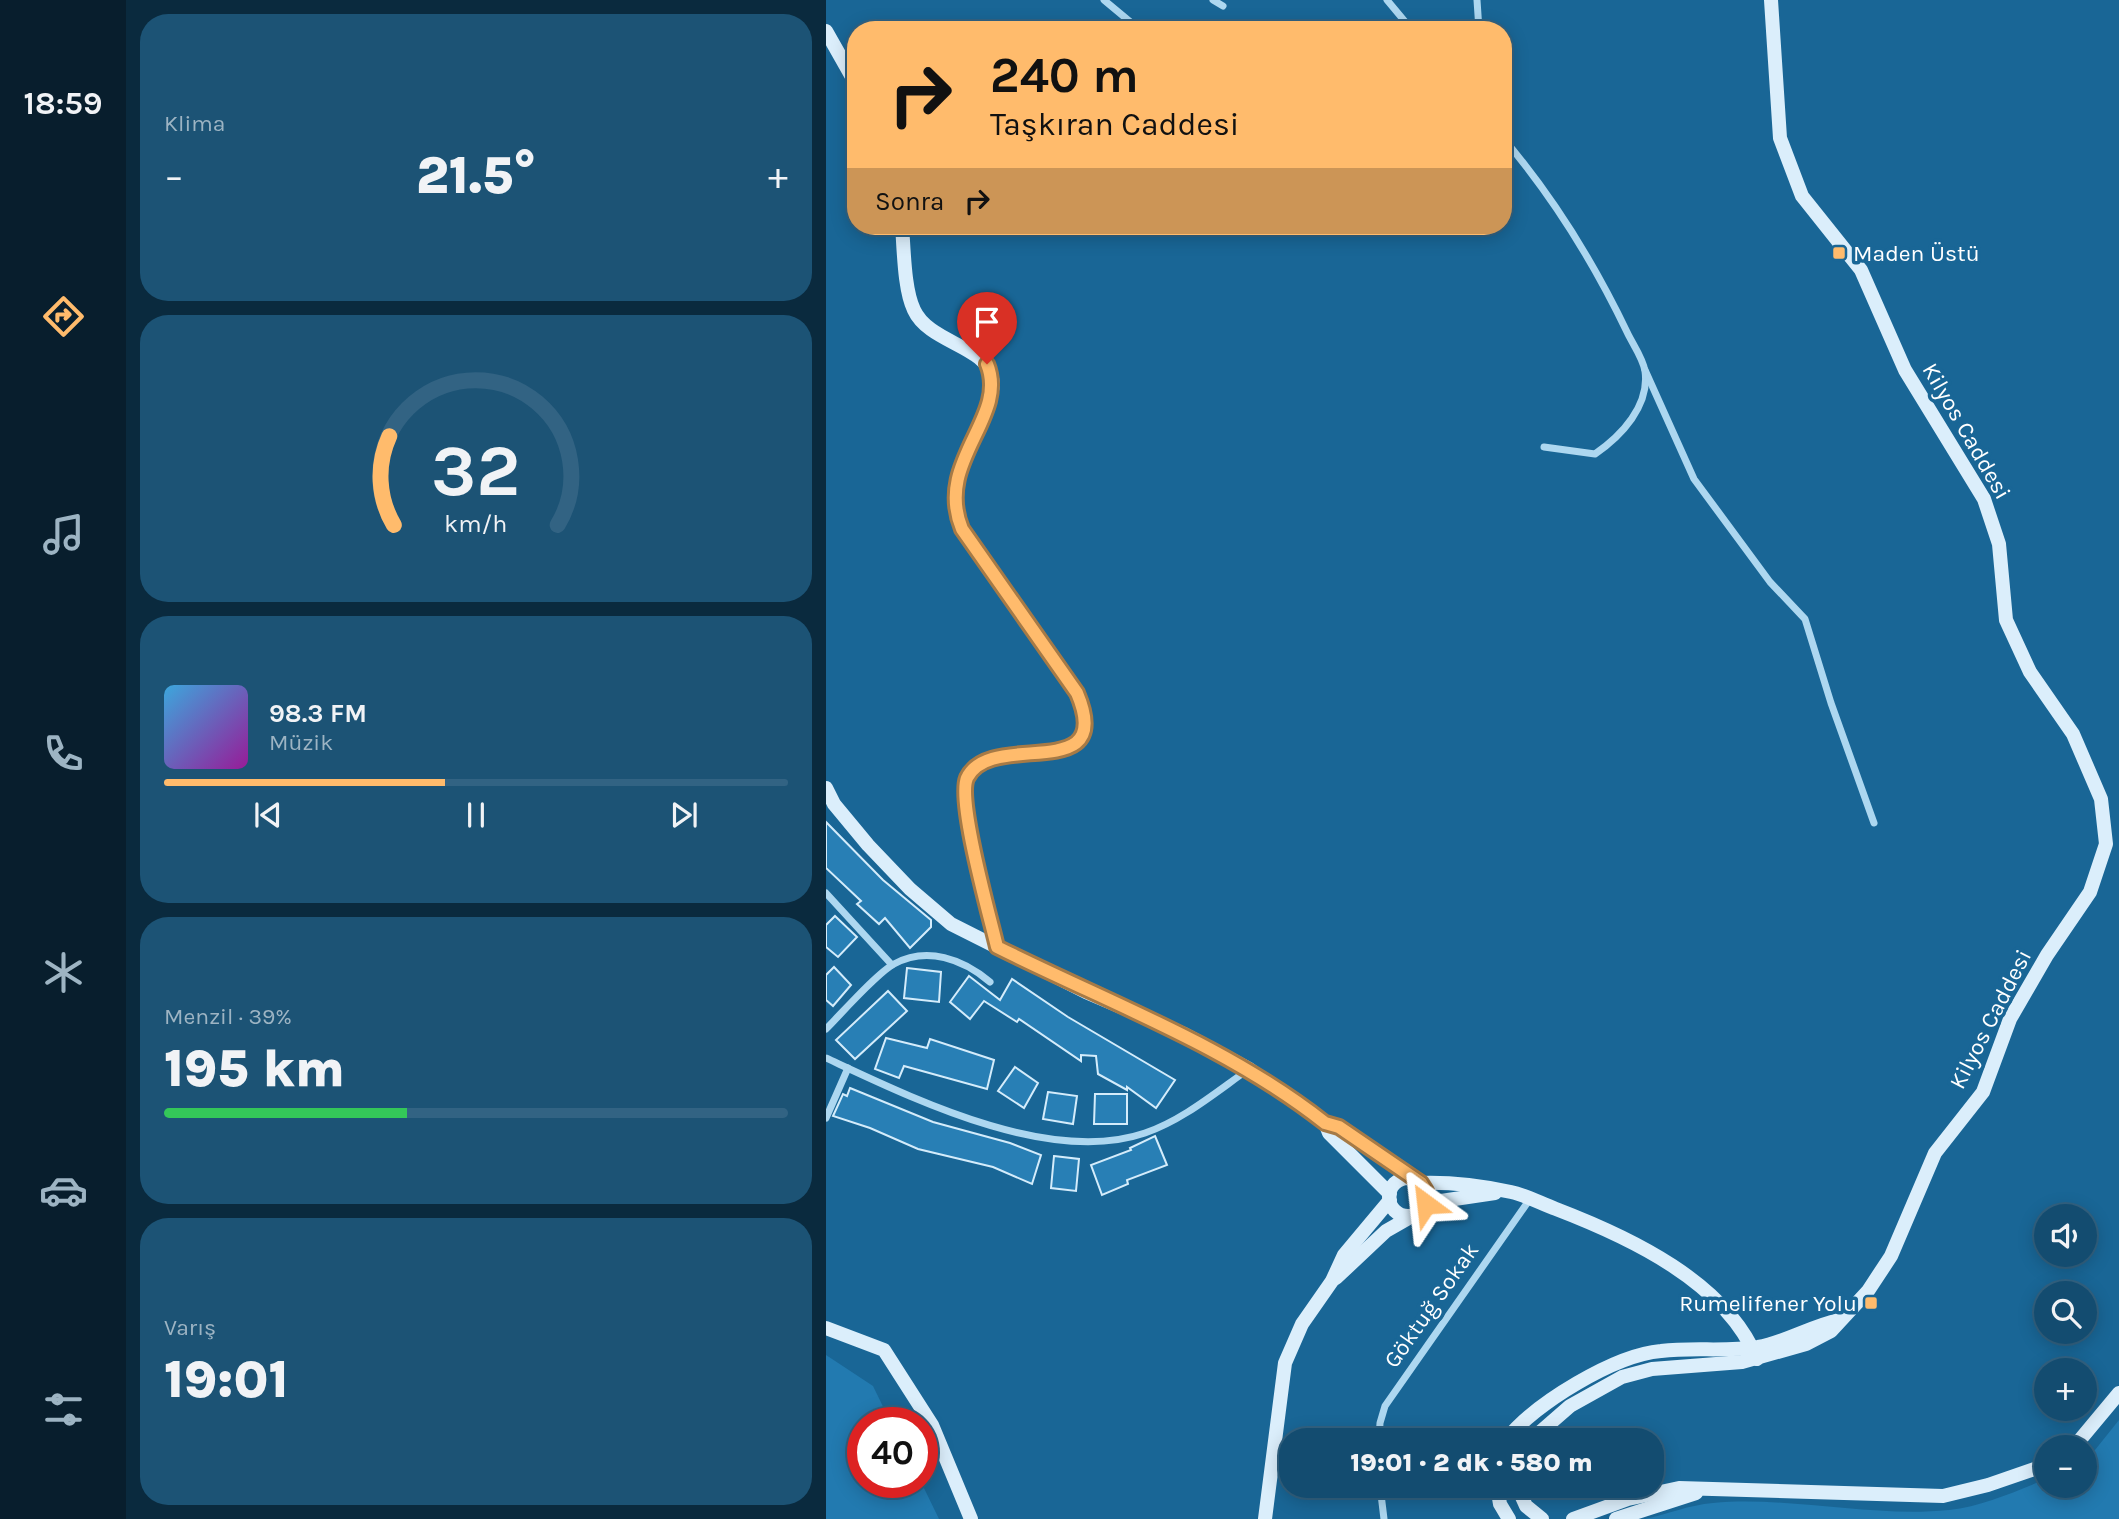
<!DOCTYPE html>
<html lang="tr">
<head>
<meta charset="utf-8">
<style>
  :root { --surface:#134c70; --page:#1c5375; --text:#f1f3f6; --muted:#9db4c3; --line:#326383; --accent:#ffbb6c }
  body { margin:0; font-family:Karla,sans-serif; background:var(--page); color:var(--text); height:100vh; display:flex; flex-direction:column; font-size:26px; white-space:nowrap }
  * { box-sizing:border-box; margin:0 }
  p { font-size:23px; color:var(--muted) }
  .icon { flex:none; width:38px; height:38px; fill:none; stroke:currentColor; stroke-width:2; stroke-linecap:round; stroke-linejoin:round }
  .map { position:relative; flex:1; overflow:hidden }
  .drawer { display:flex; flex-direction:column; gap:14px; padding:14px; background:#0a2a3e; width:700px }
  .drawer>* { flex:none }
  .banner { position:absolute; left:21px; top:21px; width:665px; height:214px; border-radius:28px; box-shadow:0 4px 18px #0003,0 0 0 2px var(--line); background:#ffbb6c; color:#111; overflow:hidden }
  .controls { position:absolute; left:1208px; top:1204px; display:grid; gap:14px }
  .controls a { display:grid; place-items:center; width:63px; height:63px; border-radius:50%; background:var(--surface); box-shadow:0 4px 18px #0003,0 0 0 2px var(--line); font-size:35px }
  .speed { position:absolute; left:21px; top:1407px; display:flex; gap:14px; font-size:35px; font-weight:700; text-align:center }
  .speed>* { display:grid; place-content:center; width:91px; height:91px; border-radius:50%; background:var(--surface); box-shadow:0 4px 18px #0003,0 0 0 2px var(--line); line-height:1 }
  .speed .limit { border:10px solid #d22; background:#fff; color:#111 }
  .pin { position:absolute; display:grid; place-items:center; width:60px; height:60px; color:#fff; margin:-72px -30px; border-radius:50% 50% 50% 0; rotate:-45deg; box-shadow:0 0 7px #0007 }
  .pin .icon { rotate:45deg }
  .me { position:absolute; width:77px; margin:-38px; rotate:330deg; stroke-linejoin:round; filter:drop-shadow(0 0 5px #0008) }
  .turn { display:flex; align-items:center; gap:24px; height:147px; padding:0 28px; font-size:32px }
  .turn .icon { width:91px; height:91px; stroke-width:2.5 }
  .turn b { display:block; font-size:49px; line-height:60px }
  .then { display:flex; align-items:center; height:66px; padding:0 28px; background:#0003; gap:14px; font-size:26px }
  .big { font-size:52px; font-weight:800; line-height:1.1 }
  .drawer .tile { flex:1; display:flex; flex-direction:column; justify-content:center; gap:10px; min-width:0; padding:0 24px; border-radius:28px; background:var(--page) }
  .drawer .dial { align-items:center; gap:0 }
  .dial svg { height:182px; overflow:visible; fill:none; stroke:var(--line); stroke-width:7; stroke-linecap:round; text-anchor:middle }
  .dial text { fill:var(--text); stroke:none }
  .song { display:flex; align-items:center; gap:21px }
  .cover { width:84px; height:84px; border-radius:10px; background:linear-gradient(135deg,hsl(200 70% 55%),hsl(300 70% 35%)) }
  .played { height:7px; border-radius:4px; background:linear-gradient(90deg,var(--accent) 45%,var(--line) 45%) }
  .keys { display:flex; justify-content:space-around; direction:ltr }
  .heat { display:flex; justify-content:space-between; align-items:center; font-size:38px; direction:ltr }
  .charge { height:10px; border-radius:5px; background:linear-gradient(90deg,#34c759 39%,var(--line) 0) }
  .trip { position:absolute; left:453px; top:1428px; width:385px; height:70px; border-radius:28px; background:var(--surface); box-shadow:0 4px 18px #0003,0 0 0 2px var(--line); font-weight:800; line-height:70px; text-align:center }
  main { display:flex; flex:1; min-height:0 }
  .dock { display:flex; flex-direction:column; width:126px; justify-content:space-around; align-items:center; background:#081e2d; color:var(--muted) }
  .dock .icon { width:49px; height:49px }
  .dock .current { color:var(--accent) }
  .dock b { font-size:32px; color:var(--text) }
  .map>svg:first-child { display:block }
</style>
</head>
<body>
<main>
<nav class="dock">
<b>18:59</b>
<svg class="icon current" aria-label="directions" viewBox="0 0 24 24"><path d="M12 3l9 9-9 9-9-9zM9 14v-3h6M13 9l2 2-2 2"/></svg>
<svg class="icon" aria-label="music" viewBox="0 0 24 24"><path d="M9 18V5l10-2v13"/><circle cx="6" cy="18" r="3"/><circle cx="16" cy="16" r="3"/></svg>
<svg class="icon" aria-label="phone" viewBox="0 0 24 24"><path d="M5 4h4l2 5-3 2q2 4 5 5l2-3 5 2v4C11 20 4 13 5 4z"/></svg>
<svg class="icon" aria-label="climate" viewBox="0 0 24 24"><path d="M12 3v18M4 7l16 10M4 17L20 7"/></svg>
<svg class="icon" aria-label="car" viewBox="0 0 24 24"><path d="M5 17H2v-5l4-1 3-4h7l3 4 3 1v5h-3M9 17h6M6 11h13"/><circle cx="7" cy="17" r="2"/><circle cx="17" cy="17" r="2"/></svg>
<svg class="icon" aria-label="filters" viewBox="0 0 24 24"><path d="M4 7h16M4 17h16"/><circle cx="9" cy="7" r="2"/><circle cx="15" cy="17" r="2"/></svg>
</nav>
<section class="drawer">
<div class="tile"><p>Klima</p>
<div class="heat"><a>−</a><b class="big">21.5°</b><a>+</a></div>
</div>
<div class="tile dial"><svg viewBox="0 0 100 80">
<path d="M14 69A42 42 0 1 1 86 69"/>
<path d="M14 69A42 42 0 0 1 12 30" stroke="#ffbb6c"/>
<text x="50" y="56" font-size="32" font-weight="700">32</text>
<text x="50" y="72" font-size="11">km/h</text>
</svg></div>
<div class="tile">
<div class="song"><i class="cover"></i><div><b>98.3 FM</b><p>Müzik</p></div></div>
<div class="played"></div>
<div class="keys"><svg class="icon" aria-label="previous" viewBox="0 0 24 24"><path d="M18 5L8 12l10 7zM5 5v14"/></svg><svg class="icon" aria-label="pause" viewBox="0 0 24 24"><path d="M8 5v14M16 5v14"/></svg><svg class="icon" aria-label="next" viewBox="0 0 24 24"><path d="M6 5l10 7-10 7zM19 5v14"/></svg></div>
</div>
<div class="tile"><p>Menzil · 39%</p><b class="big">195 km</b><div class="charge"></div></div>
<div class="tile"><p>Varış</p><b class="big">19:01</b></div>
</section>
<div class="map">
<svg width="1293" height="1519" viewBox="0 0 1293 1519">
  <rect width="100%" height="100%" fill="#196696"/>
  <g fill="#227ab0">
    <path d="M0,1355l47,31 18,37h-28v59h58l18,37h-113z"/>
    <path d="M1293,1420v99h-474c23,-5 44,-14 68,-16 77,-7 159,15 236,7 34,-4 65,-18 97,-31v7h38v-28l11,-8z"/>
  </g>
  <g fill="#287fb5" stroke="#d4ecfb" stroke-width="2">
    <path d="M0,822l57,58 48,40v7l-21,21 -25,-30 -6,6 -22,-20 4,-3 -35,-33z"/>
    <path d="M9,916l22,21 -19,20 -12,-10v-22z"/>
    <path d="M8,967l17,18 -18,21 -7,-6v-25z"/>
    <path d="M81,968l34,4 -2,30 -35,-4z"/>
    <path d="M143,976l31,24 12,-21 56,38 107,63 -19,28 -29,-21v3l-29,-16 -2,-18 -15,-1v6l-62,-42 -2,3 -33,-21 -14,18 -20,-17z"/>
    <path d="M62,991l19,20 -52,48 -19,-19z"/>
    <path d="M60,1038l41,10 3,-9 64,21 -7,29 -83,-23 -5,12 -24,-9z"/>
    <path d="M189,1067l23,16 -14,25 -26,-17z"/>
    <path d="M24,1088l83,34 77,21 31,12 -9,29 -39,-17 -75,-18 -48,-21 -37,-12 10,-22 4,2z"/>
    <path d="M222,1092l29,4 -4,28 -30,-5z"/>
    <path d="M269,1094h32v30h-33z"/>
    <path d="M329,1136l12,29 -40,15 1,4 -26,11 -11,-30 40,-15 -1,-2z"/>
    <path d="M228,1156l25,3 -3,32 -25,-3z"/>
  </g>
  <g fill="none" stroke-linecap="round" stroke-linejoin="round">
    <g stroke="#add7f0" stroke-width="7">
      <path d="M278,0l36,30"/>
      <path d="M387,0l10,6"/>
      <path d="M561,0l25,30"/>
      <path d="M651,0l2,30"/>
      <path d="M677,138c51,60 90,123 124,194 5,11 16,26 18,39 5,35 -24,65 -50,83l-51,-7"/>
      <path d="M819,370l49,109 76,103 35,37 26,84 43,120"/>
      <path d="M0,893l66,72"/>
      <path d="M0,1029c15,-15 51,-56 68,-65 33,-18 69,-5 96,18"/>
      <path d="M0,1058c86,40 223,108 319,75 38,-13 71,-41 104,-64"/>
      <path d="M0,1118l22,-50"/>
      <path d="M553,1440l1,-17 5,-17 145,-207"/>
      <path d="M554,1486l4,33"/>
    </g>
    <g stroke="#dbeefb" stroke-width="14">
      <path d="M0,31l30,53"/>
      <path d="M76,226c2,24 2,63 12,84 15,33 73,36 78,68 3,12 -4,24 -8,35 -17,40 -40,73 -22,116l115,164c40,94 -86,35 -109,85 -11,23 22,139 29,169"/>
      <path d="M0,788l8,16 34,41 42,44 41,35 135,68 98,42 65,35 76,54 14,4 77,53"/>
      <path d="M499,1123l4,10 61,61"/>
      <circle cx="582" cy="1197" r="19"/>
      <path d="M595,1183c30,-1 61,3 90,9 15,3 31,12 45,17 73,28 170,73 201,150"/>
      <path d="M598,1208l17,-7 54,-8"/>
      <path d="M510,1278l50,-47 28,-16"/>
      <path d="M0,1328l58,22 48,75 39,94"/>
      <path d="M680,1440c29,-37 109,-85 155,-89 33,-4 64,1 97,-4 28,-5 53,-21 81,-27"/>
      <path d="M705,1440l39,-34 52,-29 30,-8 90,-7 64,-18 25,-13 37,-40 23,-35 44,-103 48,-61 27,-73 37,-64 43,-63 16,-48 -5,-45 -28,-65 -43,-62 -24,-52 -7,-76 -15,-45 -79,-129 -44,-100 -59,-74 -22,-58 -9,-138"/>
      <path d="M1248,1447l45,-54"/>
      <path d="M671,1486l3,18 9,15"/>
      <path d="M691,1486l9,20 16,13"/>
      <path d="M439,1519l20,-156 17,-39 30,-43 12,-26 46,-55"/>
      <path d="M747,1519l55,-20 51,-11 264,8 45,-11 58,-20"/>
      <path d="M790,1519l80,-26"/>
    </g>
  </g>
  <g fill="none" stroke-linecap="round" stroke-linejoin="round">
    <g stroke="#a67a46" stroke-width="18">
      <path id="route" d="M161,364c22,54 -53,97 -25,165l115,164c40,94 -86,35 -110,85 -10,23 23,139 30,169 112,56 229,98 328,176l14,4 82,56 5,8v13"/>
    </g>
    <use href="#route" stroke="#ffbb6c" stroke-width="12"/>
  </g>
  <g fill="#ffbb6c" stroke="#196696" stroke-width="2.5">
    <rect x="1006" y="246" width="14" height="14" rx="3.5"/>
    <rect x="1038" y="1296" width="14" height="14" rx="3.5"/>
  </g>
  <g text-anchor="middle" stroke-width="7" stroke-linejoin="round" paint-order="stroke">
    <g font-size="23" fill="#fff" stroke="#196696" text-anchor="start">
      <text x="1027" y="261">Maden Üstü</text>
      <text x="1031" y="1311" text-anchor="end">Rumelifener Yolu</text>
    </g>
    <g font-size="23" fill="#fff" stroke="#196696">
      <text transform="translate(1141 431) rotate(60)" y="8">Kilyos Caddesi</text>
      <text transform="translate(1164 1019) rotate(-63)" y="8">Kilyos Caddesi</text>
      <text transform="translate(605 1305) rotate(-55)" y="8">Göktuğ Sokak</text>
    </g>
  </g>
</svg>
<div class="controls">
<a><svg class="icon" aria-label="sound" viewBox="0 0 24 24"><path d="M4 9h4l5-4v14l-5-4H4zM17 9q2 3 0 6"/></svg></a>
<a><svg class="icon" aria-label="search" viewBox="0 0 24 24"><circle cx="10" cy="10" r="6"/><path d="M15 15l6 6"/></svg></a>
<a>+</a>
<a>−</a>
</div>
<div class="speed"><div class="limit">40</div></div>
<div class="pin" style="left:161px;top:364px;background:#d93025"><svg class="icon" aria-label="arrive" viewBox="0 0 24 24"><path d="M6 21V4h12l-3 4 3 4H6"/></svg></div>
<svg class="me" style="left:600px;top:1204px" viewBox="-20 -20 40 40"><path d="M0-17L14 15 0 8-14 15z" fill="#ffbb6c" stroke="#fff" stroke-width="4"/></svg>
<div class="trip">19:01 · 2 dk · 580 m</div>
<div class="banner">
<div class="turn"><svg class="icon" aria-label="right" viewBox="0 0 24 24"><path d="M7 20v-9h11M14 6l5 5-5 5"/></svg><div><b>240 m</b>Taşkıran Caddesi</div></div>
<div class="then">Sonra<svg class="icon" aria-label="right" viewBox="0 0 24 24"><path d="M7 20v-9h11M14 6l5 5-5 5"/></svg></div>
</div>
</div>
</main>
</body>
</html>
